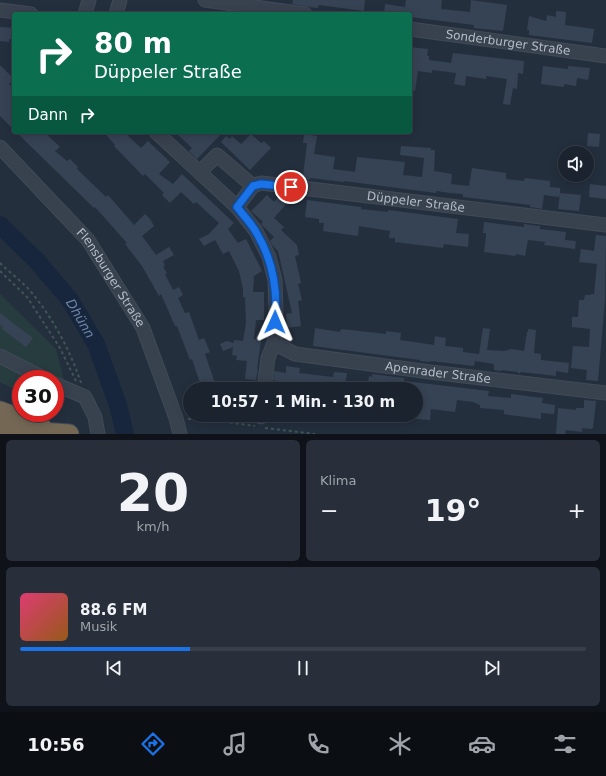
<!DOCTYPE html>
<html lang="de">
<head>
<meta charset="utf-8">
<style>
  :root { --surface:#1b232e; --page:#282f3a; --text:#f1f3f6; --muted:#a0a4aa; --line:#39404a; --accent:#1a73e8 }
  body { margin:0; font-family:"DejaVu Sans",sans-serif; background:var(--page); color:var(--text); height:100vh; display:flex; flex-direction:column; font-size:15px; white-space:nowrap }
  * { box-sizing:border-box; margin:0 }
  p { font-size:13px; color:var(--muted) }
  .icon { flex:none; width:22px; height:22px; fill:none; stroke:currentColor; stroke-width:2; stroke-linecap:round; stroke-linejoin:round }
  .map { position:relative; height:434px; overflow:hidden }
  .sheet { display:flex; flex-direction:column; gap:6px; padding:6px; background:#0f1319; flex:1 }
  .sheet>* { flex:none }
  .top-card { position:absolute; left:12px; top:12px; width:400px; height:122px; border-radius:4px; box-shadow:0 2px 10px #0003,0 0 0 1px var(--line); background:#0b6e4f; color:#fff; overflow:hidden }
  .controls { position:absolute; left:558px; top:146px; display:grid; gap:8px }
  .controls a { display:grid; place-items:center; width:36px; height:36px; border-radius:50%; background:var(--surface); box-shadow:0 2px 10px #0003,0 0 0 1px var(--line); font-size:20px }
  .speed { position:absolute; left:12px; top:370px; display:flex; gap:8px; font-size:20px; font-weight:700; text-align:center }
  .speed>* { display:grid; place-content:center; width:52px; height:52px; border-radius:50%; background:var(--surface); box-shadow:0 2px 10px #0003,0 0 0 1px var(--line); line-height:1 }
  .speed .limit { border:6px solid #d22; background:#fff; color:#111 }
  .pin { position:absolute; display:grid; place-items:center; width:34px; height:34px; color:#fff; margin:-17px; border:2px solid #fff; border-radius:50%; box-shadow:0 1px 4px #0007 }
  .me { position:absolute; width:44px; margin:-22px; rotate:1deg; stroke-linejoin:round; filter:drop-shadow(0 0 3px #0008) }
  .turn { display:flex; align-items:center; gap:14px; height:84px; padding:0 16px; font-size:18px }
  .turn .icon { width:52px; height:52px; stroke-width:2.5 }
  .turn b { display:block; font-size:28px; line-height:34px }
  .then { display:flex; align-items:center; height:38px; padding:0 16px; background:#0003; gap:8px; font-size:15px }
  .big { font-size:30px; font-weight:600; line-height:1.1 }
  .sheet .widget { flex:1; display:flex; flex-direction:column; justify-content:center; gap:6px; min-width:0; padding:0 14px; border-radius:6px; background:var(--page) }
  .sheet .dial { align-items:center; gap:0 }
  .dial b { font-size:52px; line-height:1 }
  .song { display:flex; align-items:center; gap:12px }
  .cover { width:48px; height:48px; border-radius:6px; background:linear-gradient(135deg,hsl(340 70% 55%),hsl(30 70% 35%)) }
  .played { height:4px; border-radius:2px; background:linear-gradient(90deg,var(--accent) 30%,var(--line) 30%) }
  .keys { display:flex; justify-content:space-around; direction:ltr }
  .heat { display:flex; justify-content:space-between; align-items:center; font-size:22px; direction:ltr }
  .sheet .tiles { flex:1; display:grid; gap:6px; grid-template-columns:1fr 1fr }
  .widget:last-child { grid-column:span 2 }
  .trip { position:absolute; left:183px; top:382px; width:240px; height:40px; border-radius:20px; background:var(--surface); box-shadow:0 2px 10px #0003,0 0 0 1px var(--line); font-weight:600; line-height:40px; text-align:center }
  .tabs { display:flex; height:64px; justify-content:space-around; align-items:center; background:#0b0e12; color:var(--muted) }
  .tabs .icon { width:28px; height:28px }
  .tabs .on { color:var(--accent) }
  .tabs b { font-size:18px; color:var(--text) }
  .map>svg:first-child { display:block }
</style>
</head>
<body>
<div class="map">
<svg width="606" height="434" viewBox="0 0 606 434">
  <rect width="100%" height="100%" fill="#242f3e"/>
  <path fill="#263c3f" d="M0,294l56,55 8,31 -9,14v-15h-34v14l-21,-11z"/>
  <g fill="none" stroke-linecap="round" stroke-linejoin="round">
    <path stroke="#17263c" stroke-width="18" id="s1" d="M0,225l37,36 33,39 26,44 22,61 7,29"/>
  </g>
  <g fill="#364354">
    <path d="M293,0h72l-1,11 -45,-6 -1,3 -9,-1 -17,-3z"/>
    <path d="M406,0h36l-1,9 29,3 1,-12 36,5 -4,26 -29,-3v-3l-64,-8v-3h-26l1,-10 20,3z"/>
    <path d="M556,11l10,1 -1,13 29,4 -2,14 -63,-8v-5h-2l2,-14 17,5 1,-6 9,2z"/>
    <path d="M0,27l14,1v12l-5,-1v3l-9,-1z"/>
    <path d="M410,47l18,2 -1,7h2v4l22,3 2,-10 71,8 -1,13 -5,-1 -1,16 -4,-1 -3,17 -7,-1 4,-25 -21,-3v3l-20,-3 -1,10 -11,-2 2,-11 -24,-3v3l-14,-2 -3,20 -5,-1z"/>
    <path d="M0,65l14,14 -5,5 5,4v42l-14,-14z"/>
    <path d="M543,66l25,3v-3l22,2 -2,12 -11,-2 -1,8 -12,-2v3l-23,-3z"/>
    <path d="M16,132h28l16,15 -5,4 12,10 3,-2 8,8 -1,2 29,28 2,-2 26,30 11,-11 5,5 4,7 -12,10 14,19 13,-8 5,8 -11,6 2,5 -2,1 4,6 -2,1 8,16 6,-3 4,8 -5,3 7,15 4,-1 10,28 5,-2 6,14 -5,2 12,35h-15l-10,-30 -2,1 -13,-34h-2l-14,-32 -2,2 -17,-30 -17,-22 2,-1 -32,-36 -1,1z"/>
    <path d="M104,132h20l17,16 7,-7 22,21 -11,12 14,10 9,-10 52,49 -6,6 10,14 8,-4 16,32 -8,5 -1,16h11v28h-8l-2,19 7,1 -4,29h1l-2,11 -11,-1 2,-18 -11,-1 1,-4 -5,-1 1,-8 -10,4 -3,-7 7,-3 7,2v-3l9,1 3,-18 -1,-26h-2v-8l-4,-18 -10,-20 -6,3 -8,-14 -11,6 -5,-7 10,-5 10,-11 -23,-21 -2,2 -13,-12 -11,11 -8,-8 2,-2 -19,-19 -2,2 -29,-30 1,-1z"/>
    <path d="M175,132h48l-26,27 -8,-8 3,-3z"/>
    <path d="M588,133l12,1 -1,13 -12,-1z"/>
    <path d="M251,134l10,9 3,-2 7,7 -21,22 -29,-28 5,-6 4,3 2,-3 9,8z"/>
    <path d="M304,134l13,2 -3,18 21,3 -2,12 22,3 2,-15 48,5 -2,13 19,2 2,-19 -24,-3 1,-9 30,2v2h4l-1,21 18,3 -1,10 18,2 3,-18 34,5v6l18,2 1,-3 25,3v6l10,1v5l21,2 -2,16 -21,-2 2,-15 -1,3 -15,-2 -2,14 -12,-2v-2l-67,-8v-3l-13,-1 -14,-2v2l-92,-12v1l-33,-4 -4,3 -4,-5 4,-33h-4z"/>
    <path d="M590,184l16,2v13l-17,-2z"/>
    <path d="M267,195l7,7 6,-7 8,7 -14,16 10,9 -3,3 16,15 2,10 -4,1 6,27 -3,1 4,16 -4,1 3,25 -14,2 -1,-14 6,-1 -14,-62 -6,-6 -2,-4 4,-4 -13,-13 2,-2 -12,-11z"/>
    <path d="M307,200l54,7v2l27,3v-2l70,9 -2,14 13,1 -1,13 -24,-3 -1,4 -48,-6v-4h-6l1,-7 -31,-5 -1,10 -35,-5 1,-8h-5v-4l-14,-2z"/>
    <path d="M484,222l40,5v-3l16,2v3l26,3 -1,8 11,1 -1,8 -31,-4 1,-3 -17,-2 -3,16 -9,-2 -1,2 -31,-4 2,-16v-3h-3z"/>
    <path d="M596,235l10,1 -1,64 -7,81 -12,-1 1,-10 -16,-2 2,-22 16,1 1,-18 -18,-2v-10h6l1,-17h5l1,-5h6v-1h3l3,-30 -18,-2 2,-13 13,2z"/>
    <path d="M0,313l33,25 -7,9 -24,-18 1,-2 -3,-2z"/>
    <path d="M315,328l25,4 1,-3 45,5v-3l15,2 -1,7 34,5 1,-9 11,2 -1,8 18,2v4l16,2 4,-26 7,1 -3,21 17,1 7,-2 13,2 3,-19h1v-3l8,1 -2,23 7,1v6l28,3 -1,10 -12,-2v5l-35,-4 -2,2 -1,-2 -16,-2v1l-8,-1v-6l-19,-3 -1,5 -44,-5v1l-10,-1v-1l-107,-14z"/>
    <path d="M286,366l14,2 -1,5 34,4 1,-5 13,1 -2,13 -22,-2v2l-9,-1v2l-16,-3 -1,5h-21l1,-8 -4,-1 1,-9 12,2z"/>
    <path d="M372,374l32,4v3l85,10 -1,5 23,2v-4l32,4 -1,5 13,2 -1,9 -13,-1v6l-32,-4 -5,-1v-4l-24,-2v-3l-7,-3 -16,-2 -2,12 -24,-3 -1,11 -14,-1v-30h-49l2,-13 3,1z"/>
    <path d="M584,400l12,1 -3,27h-1l-1,1 -9,-1v4l-16,-2 -1,4h-9l2,-26 18,2v-2h8z"/>
  </g>
  <g fill="none" stroke-linecap="round" stroke-linejoin="round">
    <g stroke="#414a57" stroke-width="15">
      <g id="minor">
        <path d="M205,0l100,14"/>
        <path d="M0,10l31,4"/>
        <path d="M85,14l4,-14"/>
        <path d="M116,14l4,-14"/>
        <path id="s2" d="M410,29l196,27"/>
        <path d="M156,132l81,75 19,24 13,26 6,23 1,31 -2,32 -6,15 -4,31"/>
        <path id="s3" d="M0,147l88,93 55,88 33,90 4,16"/>
        <path d="M200,172l17,-17 36,31"/>
        <path id="s4" d="M237,207l16,-21 8,-3 345,42"/>
        <path id="s5" d="M274,343l21,11 135,18 176,21"/>
        <path d="M0,356l45,23"/>
        <path d="M55,384l30,13 10,20 3,17"/>
        <path d="M261,417v-2"/>
      </g>
    </g>
    <g stroke="#434c59" stroke-width="21">
      <g id="highway">
        <path d="M0,411l41,15"/>
        <path d="M0,429l69,5"/>
      </g>
    </g>
    <g stroke="#3f5557" stroke-width="2" stroke-dasharray="3 3" stroke-linecap="butt">
      <path d="M0,263c10,10 23,19 32,30 22,27 38,57 49,90"/>
      <path d="M0,271l27,26 33,51 16,33"/>
      <path d="M188,419h17l50,7"/>
      <path d="M265,428l50,6"/>
    </g>
    <use href="#minor" stroke="#38414e" stroke-width="13"/>
    <use href="#highway" stroke="#746855" stroke-width="19"/>
  </g>
  <g fill="none" stroke-linecap="round" stroke-linejoin="round">
    <g stroke="#114b97" stroke-width="10">
      <path id="route" d="M275,322c3,-32 -2,-62 -19,-90 -5,-9 -13,-17 -19,-25l16,-21 8,-2 30,3"/>
    </g>
    <use href="#route" stroke="#1a73e8" stroke-width="7"/>
  </g>
  <g text-anchor="middle" stroke-width="4" stroke-linejoin="round" paint-order="stroke">
    <g font-size="12" fill="#b4bcc9" stroke="#1d2633">
      <text dy="4" stroke="none"><textPath href="#s2" startOffset="99">Sonderburger Straße</textPath></text>
      <text dy="4" stroke="none"><textPath href="#s4" startOffset="191">Düppeler Straße</textPath></text>
      <text dy="4" stroke="none"><textPath href="#s3" startOffset="172">Flensburger Straße</textPath></text>
      <text dy="4" stroke="none"><textPath href="#s5" startOffset="168">Apenrader Straße</textPath></text>
    </g>
    <g font-size="13" font-style="italic" fill="#6d86a8" stroke="#1d2633">
      <text dy="5" stroke="none"><textPath href="#s1" startOffset="124">Dhünn</textPath></text>
    </g>
  </g>
</svg>
<div class="controls">
<a><svg class="icon" aria-label="sound" viewBox="0 0 24 24"><path d="M4 9h4l5-4v14l-5-4H4zM17 9q2 3 0 6"/></svg></a>
</div>
<div class="speed"><div class="limit">30</div></div>
<div class="pin" style="left:291px;top:187px;background:#d93025"><svg class="icon" aria-label="arrive" viewBox="0 0 24 24"><path d="M6 21V4h12l-3 4 3 4H6"/></svg></div>
<svg class="me" style="left:275px;top:322px" viewBox="-20 -20 40 40"><path d="M0-17L14 15 0 8-14 15z" fill="#1a73e8" stroke="#fff" stroke-width="4"/></svg>
<div class="trip">10:57 · 1 Min. · 130 m</div>
<div class="top-card">
<div class="turn"><svg class="icon" aria-label="right" viewBox="0 0 24 24"><path d="M7 20v-9h11M14 6l5 5-5 5"/></svg><div><b>80 m</b>Düppeler Straße</div></div>
<div class="then">Dann<svg class="icon" aria-label="right" viewBox="0 0 24 24"><path d="M7 20v-9h11M14 6l5 5-5 5"/></svg></div>
</div>
</div>
<section class="sheet">
<div class="tiles">
<div class="widget dial"><b>20</b><p>km/h</p></div>
<div class="widget"><p>Klima</p>
<div class="heat"><a>−</a><b class="big">19°</b><a>+</a></div>
</div>
<div class="widget">
<div class="song"><i class="cover"></i><div><b>88.6 FM</b><p>Musik</p></div></div>
<div class="played"></div>
<div class="keys"><svg class="icon" aria-label="previous" viewBox="0 0 24 24"><path d="M18 5L8 12l10 7zM5 5v14"/></svg><svg class="icon" aria-label="pause" viewBox="0 0 24 24"><path d="M8 5v14M16 5v14"/></svg><svg class="icon" aria-label="next" viewBox="0 0 24 24"><path d="M6 5l10 7-10 7zM19 5v14"/></svg></div>
</div>
</div>
</section>
<nav class="tabs">
<b>10:56</b>
<svg class="icon on" aria-label="directions" viewBox="0 0 24 24"><path d="M12 3l9 9-9 9-9-9zM9 14v-3h6M13 9l2 2-2 2"/></svg>
<svg class="icon" aria-label="music" viewBox="0 0 24 24"><path d="M9 18V5l10-2v13"/><circle cx="6" cy="18" r="3"/><circle cx="16" cy="16" r="3"/></svg>
<svg class="icon" aria-label="phone" viewBox="0 0 24 24"><path d="M5 4h4l2 5-3 2q2 4 5 5l2-3 5 2v4C11 20 4 13 5 4z"/></svg>
<svg class="icon" aria-label="climate" viewBox="0 0 24 24"><path d="M12 3v18M4 7l16 10M4 17L20 7"/></svg>
<svg class="icon" aria-label="car" viewBox="0 0 24 24"><path d="M5 17H2v-5l4-1 3-4h7l3 4 3 1v5h-3M9 17h6M6 11h13"/><circle cx="7" cy="17" r="2"/><circle cx="17" cy="17" r="2"/></svg>
<svg class="icon" aria-label="filters" viewBox="0 0 24 24"><path d="M4 7h16M4 17h16"/><circle cx="9" cy="7" r="2"/><circle cx="15" cy="17" r="2"/></svg>
</nav>
</body>
</html>
